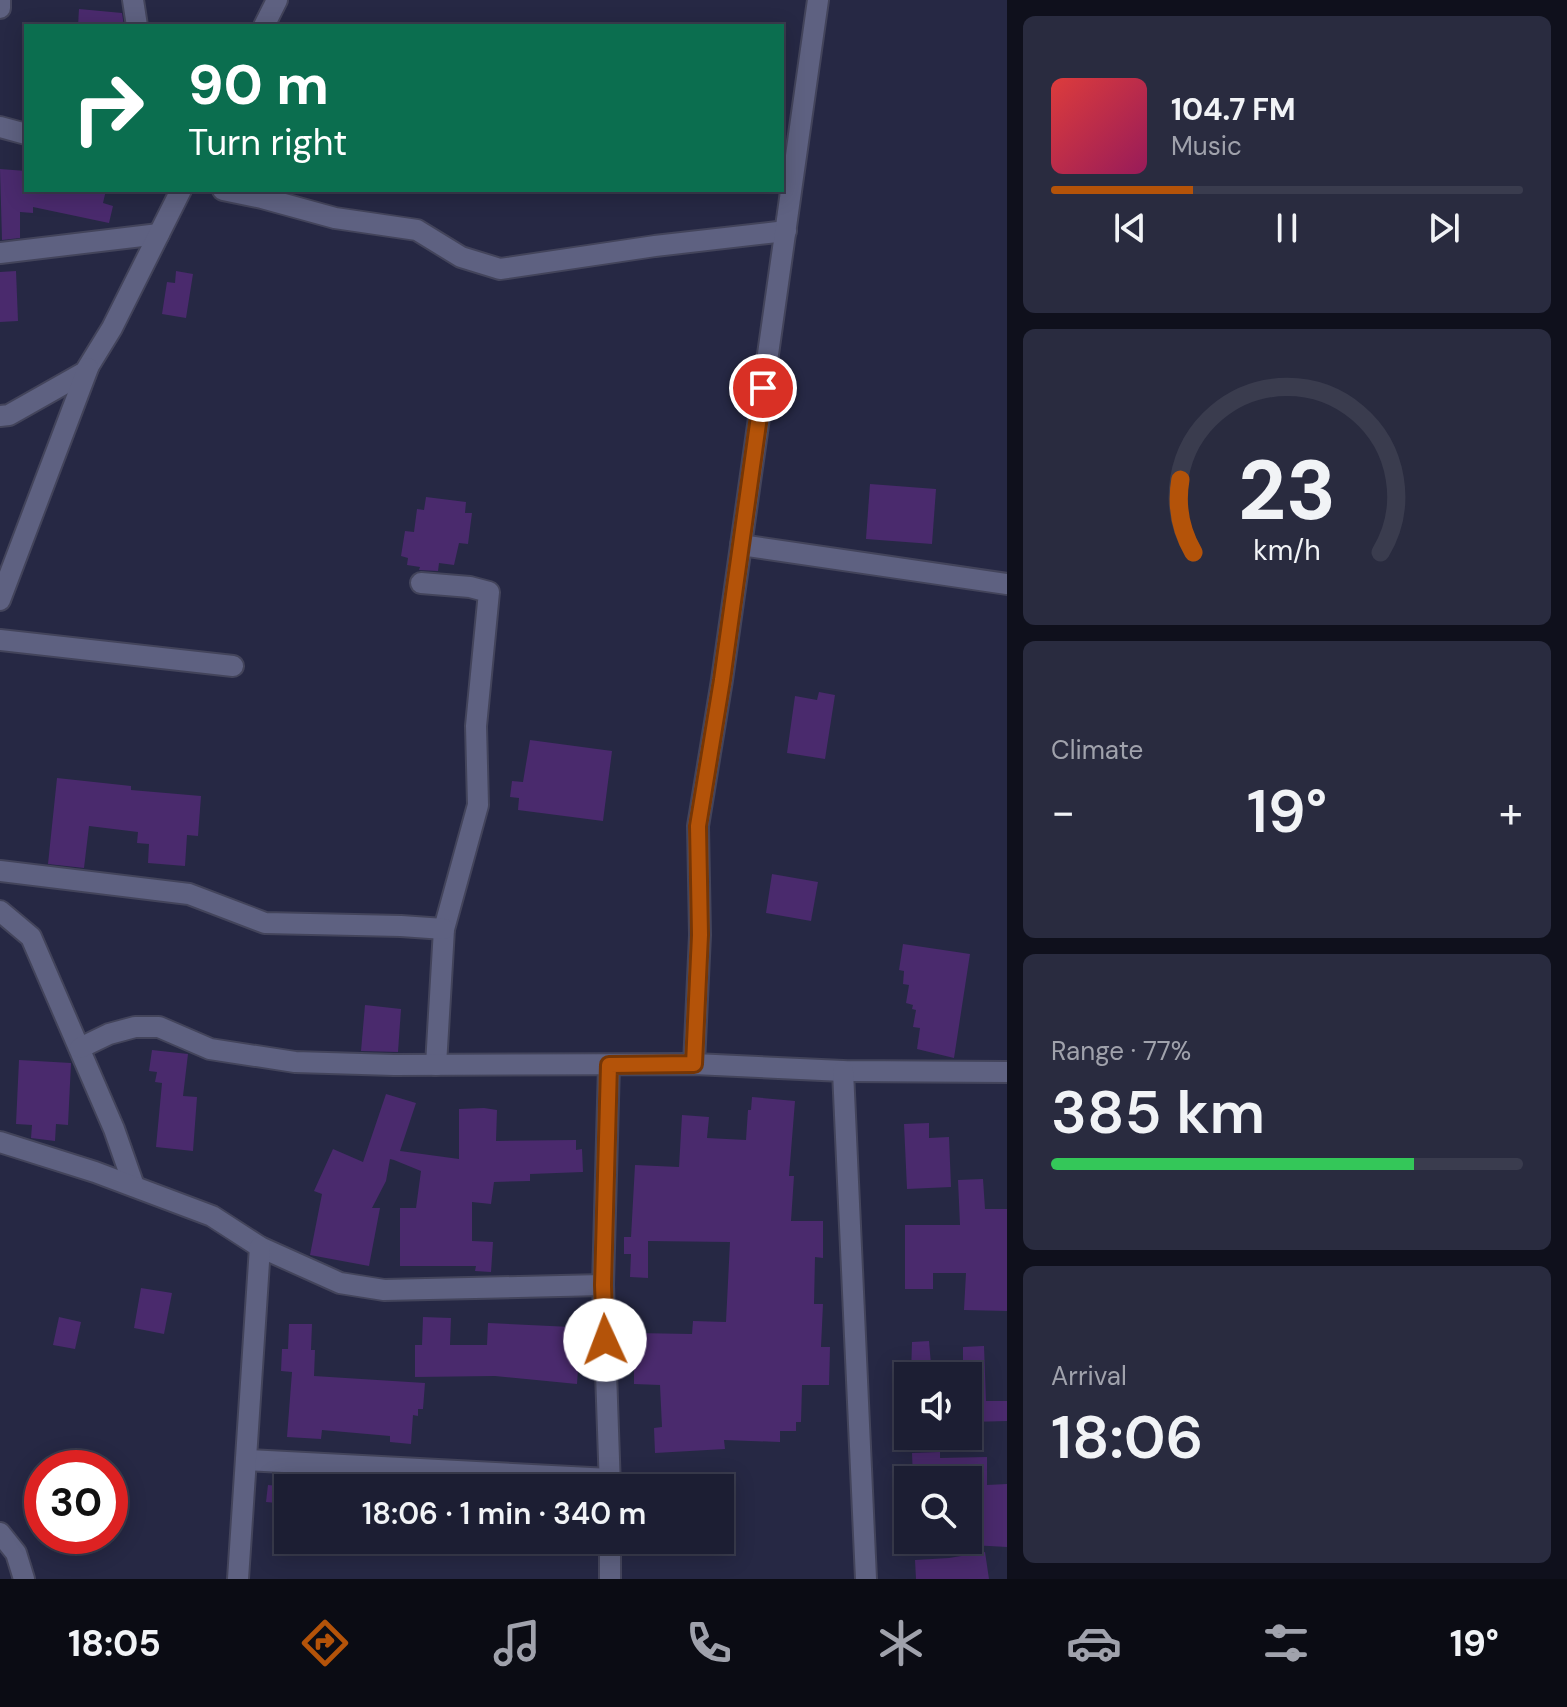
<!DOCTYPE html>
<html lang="en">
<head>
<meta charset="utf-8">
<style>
  :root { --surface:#1c1e33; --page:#292b3f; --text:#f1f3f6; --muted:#a0a2ac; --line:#3a3c4e; --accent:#b45309 }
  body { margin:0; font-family:"DM Sans",sans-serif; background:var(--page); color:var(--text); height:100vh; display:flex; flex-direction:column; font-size:30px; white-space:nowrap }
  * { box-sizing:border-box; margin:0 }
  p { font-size:26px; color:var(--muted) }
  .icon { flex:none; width:44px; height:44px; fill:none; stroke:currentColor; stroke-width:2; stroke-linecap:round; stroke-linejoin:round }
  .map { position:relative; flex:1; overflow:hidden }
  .details { display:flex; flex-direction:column; gap:16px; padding:16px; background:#0f101c; width:560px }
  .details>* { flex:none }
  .top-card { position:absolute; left:24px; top:24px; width:760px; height:168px; border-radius:0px; box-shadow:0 4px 20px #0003,0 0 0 2px var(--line); background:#0b6e4f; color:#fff; overflow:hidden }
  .controls { position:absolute; left:894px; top:1362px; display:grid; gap:16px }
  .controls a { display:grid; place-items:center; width:88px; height:88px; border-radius:0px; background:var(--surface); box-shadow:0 4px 20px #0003,0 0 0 2px var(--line); font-size:40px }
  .speed { position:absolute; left:24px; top:1450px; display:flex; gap:16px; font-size:40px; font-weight:700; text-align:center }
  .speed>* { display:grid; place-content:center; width:104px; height:104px; border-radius:50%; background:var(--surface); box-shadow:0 4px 20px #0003,0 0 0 2px var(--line); line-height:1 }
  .speed .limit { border:12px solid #d22; background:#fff; color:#111 }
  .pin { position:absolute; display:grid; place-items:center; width:68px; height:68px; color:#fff; margin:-34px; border:4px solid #fff; border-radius:50%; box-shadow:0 2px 8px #0007 }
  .me { position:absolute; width:88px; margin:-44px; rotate:358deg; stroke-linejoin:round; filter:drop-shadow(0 0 6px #0008) }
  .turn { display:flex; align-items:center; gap:28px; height:168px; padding:0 32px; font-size:36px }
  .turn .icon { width:104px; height:104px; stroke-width:2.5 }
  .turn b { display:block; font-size:56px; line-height:68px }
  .big { font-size:60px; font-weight:600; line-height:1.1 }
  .details .tile { flex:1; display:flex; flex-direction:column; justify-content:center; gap:12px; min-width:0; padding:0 28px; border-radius:12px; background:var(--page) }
  .details .dial { align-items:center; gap:0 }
  .dial svg { height:208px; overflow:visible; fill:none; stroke:var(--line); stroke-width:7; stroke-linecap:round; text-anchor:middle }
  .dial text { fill:var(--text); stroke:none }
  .song { display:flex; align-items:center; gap:24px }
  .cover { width:96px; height:96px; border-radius:12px; background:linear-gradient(135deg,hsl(0 70% 55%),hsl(330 70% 35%)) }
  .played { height:8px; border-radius:4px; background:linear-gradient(90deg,var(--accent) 30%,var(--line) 30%) }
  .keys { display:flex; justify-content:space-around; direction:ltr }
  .heat { display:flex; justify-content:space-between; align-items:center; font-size:44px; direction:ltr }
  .charge { height:12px; border-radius:6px; background:linear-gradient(90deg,#34c759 77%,var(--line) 0) }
  .trip { position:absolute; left:274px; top:1474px; width:460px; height:80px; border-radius:0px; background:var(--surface); box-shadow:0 4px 20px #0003,0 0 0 2px var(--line); font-weight:600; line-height:80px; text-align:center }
  .menu { display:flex; height:128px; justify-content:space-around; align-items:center; background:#0b0c14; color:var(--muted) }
  .menu .icon { width:56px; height:56px }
  .menu .on { color:var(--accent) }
  .menu b { font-size:36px; color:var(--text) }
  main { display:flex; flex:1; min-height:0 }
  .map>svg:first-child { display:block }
</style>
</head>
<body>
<main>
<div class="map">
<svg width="1007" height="1579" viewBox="0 0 1007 1579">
  <rect width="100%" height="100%" fill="#262844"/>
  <g fill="#4a2a6d">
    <path d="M79,9l43,4 2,13h-46z"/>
    <path d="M0,169l26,2v19h80l-3,13 10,3 -4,17 -76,-16v6l-13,-1v26l-18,2z"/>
    <path d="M16,271l2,50 -18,1v-50z"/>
    <path d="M176,271l17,3 -7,44 -24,-4 5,-32 8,1z"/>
    <path d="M870,484l66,5 -4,55 -66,-5z"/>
    <path d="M426,497l40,5 -1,11h7l-4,31 -9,-1 -5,22 -15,-2 -1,8 -19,-1 1,-3 -13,-2 1,-7 -7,-2 4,-25 9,1 3,-23 7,1z"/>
    <path d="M819,692l16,3 -10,64 -38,-6 8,-57 22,4z"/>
    <path d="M530,740l82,11 -9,70 -85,-11 1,-12 -9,-1 2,-16 11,1z"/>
    <path d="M57,778l74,8v4l70,6 -3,40 -11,-1 -2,31 -37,-3 1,-19 -12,-1 1,-11 -49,-6 -5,42 -36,-4z"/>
    <path d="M772,874l46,8 -7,39 -45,-8z"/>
    <path d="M903,944l67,10 -16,104 -37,-9 3,-21 -7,-1 3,-17 -4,-1 1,-4 -7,-2 3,-18 -6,-1 1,-13 -5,-1z"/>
    <path d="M365,1005l36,4 -3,43 -37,-1z"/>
    <path d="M152,1050l36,4 -5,42 14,1 -4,54 -37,-4 6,-64 -7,-1 2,-10 -8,-1z"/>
    <path d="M19,1060l52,3 -3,62 -12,-1 -1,17 -24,-3 1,-13 -16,-1z"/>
    <path d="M386,1094l30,9 -16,48 59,8v-50l25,-1 13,2 -1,31 80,-1v10l6,-1 1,23 -53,2v7l-36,1 -3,22 -19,-2v39l21,1 -2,30 -16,-1 1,-5h-76v-58h16l5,-37 -27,-11 -4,-1 -4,22 -14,27h8l-11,58 -59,-11 12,-61 -8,-3 19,-42 30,13z"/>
    <path d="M752,1097l43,4 -6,75h5l-3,45h32v37l-8,-1 -1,47h9l-2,43h9l-1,38h-27l-1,37h-5v9h-16v11l-56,-2 1,9 -70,4 -1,-25 8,-1 -2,-42 -26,-1v-51l58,1 1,-13 33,1 4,-80 -82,-1v37l-18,-1 1,-23h-7v-17h7l4,-72 44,2 3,-52 27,2 -2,21 39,2 2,-30h3z"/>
    <path d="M929,1123v15l20,-1 2,50 -44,2 -3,-65z"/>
    <path d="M983,1179l2,30h22v102l-43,-1 2,-37h-33v16h-28v-64h55l-2,-45z"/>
    <path d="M141,1288l31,5 -8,41 -30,-6z"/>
    <path d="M59,1317l22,5 -6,27 -22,-4z"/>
    <path d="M423,1317l28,1 -1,27h37l1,-22 83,4 -1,12 10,1 -3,44 -82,-8 -80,1v-32h7z"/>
    <path d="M289,1324h23l-1,26h4l-1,26 111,7 -2,26h-5v7l-5,-1 -2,29 -21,-2v-6l-68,-6 -1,9 -34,-2 5,-65 -11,-1 1,-22h6z"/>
    <path d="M929,1341l3,35h-21l1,-34z"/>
    <path d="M984,1346l2,55h21v20l-37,1 -1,-39 -1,-7h-5v-29z"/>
    <path d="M940,1452v6l47,-1v28l20,-1v63l-36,-2 -3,-65h-55l-1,-27z"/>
    <path d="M268,1485l20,2v17l-22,-2z"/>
    <path d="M985,1552l4,27h-73l-1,-19 34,-2z"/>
  </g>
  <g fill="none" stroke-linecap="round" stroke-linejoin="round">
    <g stroke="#43445b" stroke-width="24">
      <g id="minor">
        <path d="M133,0l4,26"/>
        <path d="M0,8v-8"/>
        <path d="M264,26l13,-26"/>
        <path d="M0,127l26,7"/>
        <path d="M223,190l39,8 73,20 82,12 44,27 39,12 155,-23 131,-15"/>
        <path d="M0,253l159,-19"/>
        <path d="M0,416l9,-1 76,-43 27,-44 69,-138"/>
        <path d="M741,545l266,39"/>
        <path d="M421,583l49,4 19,5 -13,134 2,79 -34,124 -8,136"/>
        <path d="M0,600l88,-232"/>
        <path d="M0,640l233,26"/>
        <path d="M0,871l189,23 76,29 136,3 43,3"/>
        <path d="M0,911l31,26 83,192 20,57"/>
        <path d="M80,1048l29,-14 26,-7h24l51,22 85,13 99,3 300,-1 149,7 164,1"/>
        <path d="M694,1064l6,-129 -2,-109 24,-146 96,-680"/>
        <path d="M609,1065l-6,220 7,203"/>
        <path d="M843,1071l23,508"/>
        <path d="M0,1142l95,30 117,44 48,31 80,36 44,7 219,-5"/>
        <path d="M247,1460l363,19"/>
        <path d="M0,1533l16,20 8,26"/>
        <path d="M238,1579l22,-332"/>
        <path d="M610,1579v-39"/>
      </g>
    </g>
    <use href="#minor" stroke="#5e6181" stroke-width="20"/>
  </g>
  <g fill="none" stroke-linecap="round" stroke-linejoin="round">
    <g stroke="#753606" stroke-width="20">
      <path id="route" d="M605,1340l-2,-55 6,-220 85,-1 6,-129 -2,-109 24,-146 41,-292"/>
    </g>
    <use href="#route" stroke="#b45309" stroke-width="14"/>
  </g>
</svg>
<div class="controls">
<a><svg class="icon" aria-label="sound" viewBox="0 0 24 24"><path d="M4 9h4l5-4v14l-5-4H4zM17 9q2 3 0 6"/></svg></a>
<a><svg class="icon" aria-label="search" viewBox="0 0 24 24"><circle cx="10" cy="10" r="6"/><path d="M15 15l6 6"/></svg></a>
</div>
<div class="speed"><div class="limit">30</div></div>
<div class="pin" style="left:763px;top:388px;background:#d93025"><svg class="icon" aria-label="arrive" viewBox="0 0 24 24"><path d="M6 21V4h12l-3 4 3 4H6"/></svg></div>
<svg class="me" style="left:605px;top:1340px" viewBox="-20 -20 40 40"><circle r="19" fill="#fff"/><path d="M0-13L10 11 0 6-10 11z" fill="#b45309"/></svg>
<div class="trip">18:06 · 1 min · 340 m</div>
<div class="top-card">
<div class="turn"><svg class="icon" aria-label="right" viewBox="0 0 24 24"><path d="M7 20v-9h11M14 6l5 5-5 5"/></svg><div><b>90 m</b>Turn right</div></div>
</div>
</div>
<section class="details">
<div class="tile">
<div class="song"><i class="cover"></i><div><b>104.7 FM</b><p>Music</p></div></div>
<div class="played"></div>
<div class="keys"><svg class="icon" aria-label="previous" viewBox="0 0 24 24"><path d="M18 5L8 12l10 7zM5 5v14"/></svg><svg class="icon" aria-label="pause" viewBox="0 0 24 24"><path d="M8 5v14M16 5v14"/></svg><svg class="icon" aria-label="next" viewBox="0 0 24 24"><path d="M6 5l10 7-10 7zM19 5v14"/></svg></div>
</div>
<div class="tile dial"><svg viewBox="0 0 100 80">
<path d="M14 69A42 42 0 1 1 86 69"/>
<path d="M14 69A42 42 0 0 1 9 41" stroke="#b45309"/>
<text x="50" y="56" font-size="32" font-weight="700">23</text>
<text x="50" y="72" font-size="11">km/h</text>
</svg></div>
<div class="tile"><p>Climate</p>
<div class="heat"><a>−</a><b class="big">19°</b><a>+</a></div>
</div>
<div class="tile"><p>Range · 77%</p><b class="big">385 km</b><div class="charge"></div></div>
<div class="tile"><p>Arrival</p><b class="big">18:06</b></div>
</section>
</main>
<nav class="menu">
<b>18:05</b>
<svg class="icon on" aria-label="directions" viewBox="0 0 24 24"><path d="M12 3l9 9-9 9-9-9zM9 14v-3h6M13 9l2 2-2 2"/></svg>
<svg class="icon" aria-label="music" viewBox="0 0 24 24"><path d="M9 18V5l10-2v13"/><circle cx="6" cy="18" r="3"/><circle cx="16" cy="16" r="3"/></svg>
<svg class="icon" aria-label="phone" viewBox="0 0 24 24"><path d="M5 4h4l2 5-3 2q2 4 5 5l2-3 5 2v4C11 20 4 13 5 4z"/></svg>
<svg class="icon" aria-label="climate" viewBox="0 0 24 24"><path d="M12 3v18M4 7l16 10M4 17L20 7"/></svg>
<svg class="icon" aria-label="car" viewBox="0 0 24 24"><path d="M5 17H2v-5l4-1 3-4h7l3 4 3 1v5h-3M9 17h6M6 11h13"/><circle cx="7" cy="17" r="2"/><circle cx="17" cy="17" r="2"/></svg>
<svg class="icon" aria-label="filters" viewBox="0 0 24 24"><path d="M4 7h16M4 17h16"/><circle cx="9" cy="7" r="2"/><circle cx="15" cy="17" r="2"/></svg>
<b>19°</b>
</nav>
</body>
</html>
